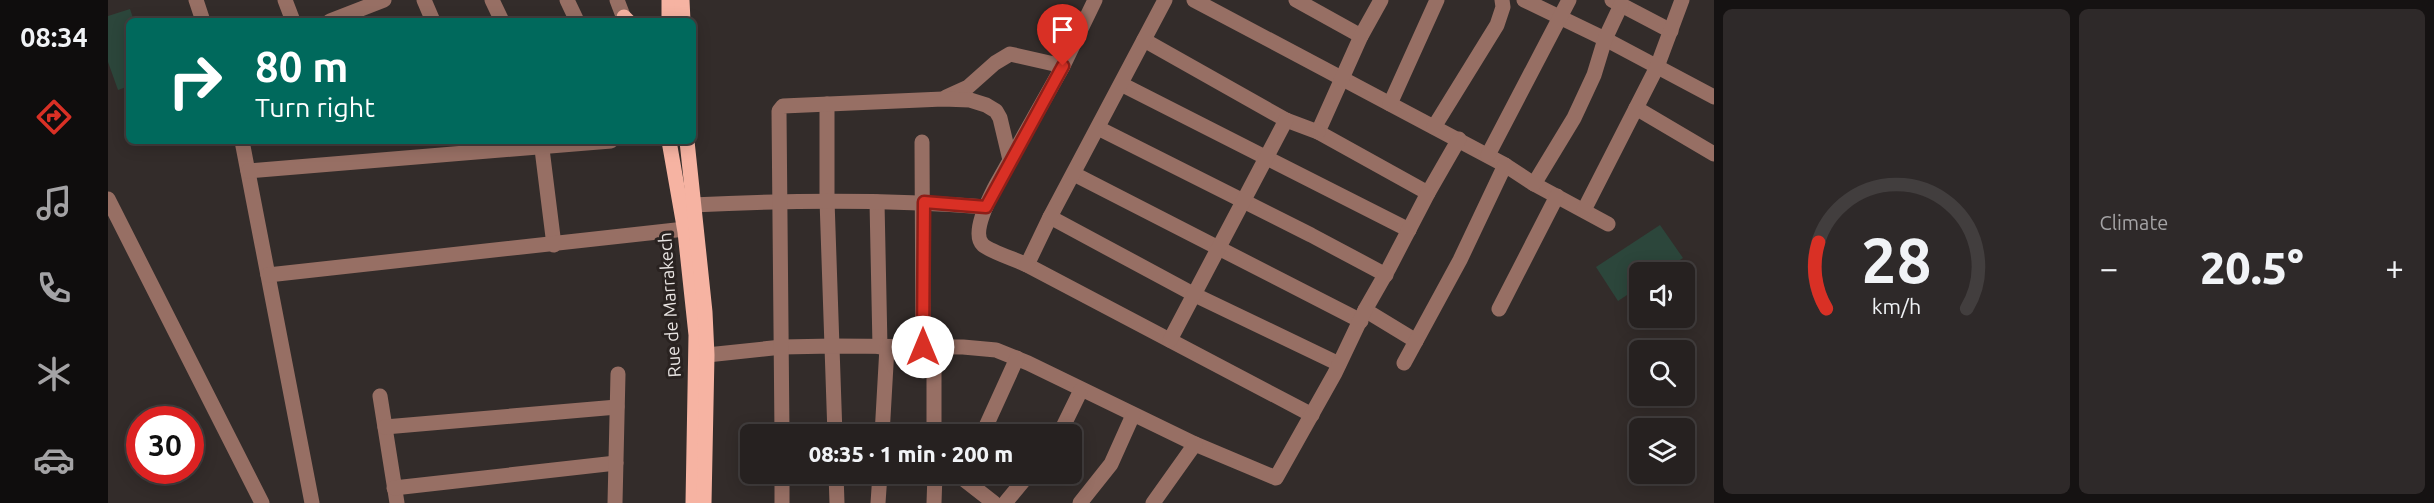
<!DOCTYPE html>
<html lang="en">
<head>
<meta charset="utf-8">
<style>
  :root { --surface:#262120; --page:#2e2929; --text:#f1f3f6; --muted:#a4a3a5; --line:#423e3e; --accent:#d93025 }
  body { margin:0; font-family:Ubuntu,sans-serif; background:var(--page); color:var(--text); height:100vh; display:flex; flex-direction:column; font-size:22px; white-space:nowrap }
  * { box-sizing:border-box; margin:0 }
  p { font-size:20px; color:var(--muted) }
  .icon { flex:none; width:33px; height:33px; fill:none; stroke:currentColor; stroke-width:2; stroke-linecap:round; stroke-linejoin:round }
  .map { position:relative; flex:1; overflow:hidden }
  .sheet { display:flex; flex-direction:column; gap:9px; padding:9px; background:#151212; width:720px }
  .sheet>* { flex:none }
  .guide { position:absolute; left:18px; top:18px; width:570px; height:126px; border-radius:9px; box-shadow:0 3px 15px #0003,0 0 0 2px var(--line); background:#00695c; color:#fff; overflow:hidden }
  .buttons { position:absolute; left:1521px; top:262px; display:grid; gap:12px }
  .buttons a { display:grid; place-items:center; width:66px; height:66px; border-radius:9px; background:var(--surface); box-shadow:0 3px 15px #0003,0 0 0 2px var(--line); font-size:30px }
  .speed { position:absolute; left:18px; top:406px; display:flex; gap:12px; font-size:30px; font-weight:700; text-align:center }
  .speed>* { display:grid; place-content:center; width:78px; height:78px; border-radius:50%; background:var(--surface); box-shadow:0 3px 15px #0003,0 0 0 2px var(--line); line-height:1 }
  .speed .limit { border:9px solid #d22; background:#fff; color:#111 }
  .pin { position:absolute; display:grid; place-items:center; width:51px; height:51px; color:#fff; margin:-62px -26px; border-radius:50% 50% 50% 0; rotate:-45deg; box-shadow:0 0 6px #0007 }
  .pin .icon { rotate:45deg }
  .me { position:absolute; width:66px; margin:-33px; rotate:0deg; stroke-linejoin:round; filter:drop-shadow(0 0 4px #0008) }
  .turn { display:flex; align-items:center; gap:21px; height:126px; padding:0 30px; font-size:27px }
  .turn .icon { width:78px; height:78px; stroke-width:2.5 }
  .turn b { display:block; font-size:42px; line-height:51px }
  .big { font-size:45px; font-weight:800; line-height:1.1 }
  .sheet .tile { flex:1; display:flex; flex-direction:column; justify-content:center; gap:9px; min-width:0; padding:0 21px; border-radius:9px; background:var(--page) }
  .sheet .dial { align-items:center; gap:0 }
  .dial svg { height:156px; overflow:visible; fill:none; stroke:var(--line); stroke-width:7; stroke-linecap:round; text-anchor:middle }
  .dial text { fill:var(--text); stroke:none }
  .heat { display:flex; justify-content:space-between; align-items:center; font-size:33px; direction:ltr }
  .sheet .tiles { flex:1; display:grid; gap:9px; grid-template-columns:repeat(2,1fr) }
  .trip { position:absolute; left:632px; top:424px; width:342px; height:60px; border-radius:9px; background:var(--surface); box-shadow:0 3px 15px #0003,0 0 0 2px var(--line); font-weight:800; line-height:60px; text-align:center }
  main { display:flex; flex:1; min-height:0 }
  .tabs { display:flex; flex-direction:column; width:108px; justify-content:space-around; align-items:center; background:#0f0d0d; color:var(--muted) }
  .tabs .icon { width:42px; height:42px }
  .tabs .active { color:var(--accent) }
  .tabs b { font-size:27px; color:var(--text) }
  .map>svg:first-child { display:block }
</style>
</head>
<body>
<main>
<nav class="tabs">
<b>08:34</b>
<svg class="icon active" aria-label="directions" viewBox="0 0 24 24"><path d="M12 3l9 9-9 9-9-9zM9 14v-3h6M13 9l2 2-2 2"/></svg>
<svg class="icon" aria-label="music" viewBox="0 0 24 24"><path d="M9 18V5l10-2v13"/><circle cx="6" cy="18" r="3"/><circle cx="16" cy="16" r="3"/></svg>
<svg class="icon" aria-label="phone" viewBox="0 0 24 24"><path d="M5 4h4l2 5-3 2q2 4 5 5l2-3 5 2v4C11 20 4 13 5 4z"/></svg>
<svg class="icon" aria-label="climate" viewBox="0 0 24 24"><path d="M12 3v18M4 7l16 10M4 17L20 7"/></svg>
<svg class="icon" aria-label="car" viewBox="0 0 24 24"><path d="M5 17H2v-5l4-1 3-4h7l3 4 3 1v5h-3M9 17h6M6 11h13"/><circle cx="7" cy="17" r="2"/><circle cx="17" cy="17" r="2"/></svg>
</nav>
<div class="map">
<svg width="1606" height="503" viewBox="0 0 1606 503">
  <rect width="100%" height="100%" fill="#332c2a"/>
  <g fill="#2c463b">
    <path d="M22,9l4,12h-5v65l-11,4 -10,-28v-46z"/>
    <path d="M1552,225l23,33 -23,15h-20l-1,14 -21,14 -22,-34z"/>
  </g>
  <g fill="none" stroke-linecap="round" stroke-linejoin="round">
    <g stroke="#976f64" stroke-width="15">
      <path d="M88,0l7,21"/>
      <path d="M177,0l8,21"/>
      <path d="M316,0l9,21"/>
      <path d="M384,0l10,21"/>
      <path d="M459,0l10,21"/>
      <path d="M509,0l8,21"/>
      <path d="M987,0l-32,66 -68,121c-6,12 -24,47 -12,58 6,6 34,15 44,20l285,150"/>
      <path d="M1086,0l311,165"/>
      <path d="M1188,0l65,36"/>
      <path d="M1273,0l-20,36 -43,96 110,61"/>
      <path d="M1416,0l81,39 109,58"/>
      <path d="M1504,0l59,31"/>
      <path d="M222,21l54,-21"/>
      <path d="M1036,40l142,80 32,12"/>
      <path d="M1013,84l288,146"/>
      <path d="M838,97l22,-10 27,-24 15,-9 53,12"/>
      <path d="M719,104v96l8,235"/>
      <path d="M1282,104l47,-104"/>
      <path d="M1528,108l78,46"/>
      <path d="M1326,127l63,-102 6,-18 -1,-7"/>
      <path d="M990,128l213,107 75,40"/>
      <path d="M134,141l70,362"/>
      <path d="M433,141l13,104"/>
      <path d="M814,142l1,205"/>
      <path d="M1380,155l81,-155"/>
      <path d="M140,171l363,-30"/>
      <path d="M966,174l287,147"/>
      <path d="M1426,184l74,40"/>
      <path d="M0,199l154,304"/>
      <path d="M769,202l3,145"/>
      <path d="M584,205c98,-5 195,-6 294,2"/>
      <path d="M1476,210l73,-143 25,-67"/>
      <path d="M942,217l145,78 144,69"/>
      <path d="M919,265l23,-48 115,-217"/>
      <path d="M160,275l417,-46"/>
      <path d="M1391,309l58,-113"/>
      <path d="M1257,310l51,31"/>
      <path d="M1062,340l116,-220"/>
      <path d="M826,347v88"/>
      <path d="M599,355l75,-8 51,-1 130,1 33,3 32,13 167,81 81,34 59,-105 30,-63 24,-42 39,-75 31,-54"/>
      <path d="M1296,363l56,-103 45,-95 29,19 40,-66 20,-43 11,-36 16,-34"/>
      <path d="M272,396l17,107"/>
      <path d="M277,427l232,-20"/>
      <path d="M674,435l-3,-324 4,-5 160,-7 27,1 16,5 10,6 4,7 10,42"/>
      <path d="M774,435l5,-88"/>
      <path d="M874,435l35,-77"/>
      <path d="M951,435l22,-45"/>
      <path d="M674,474v29"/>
      <path d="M728,474l1,29"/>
      <path d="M849,474l37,29"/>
      <path d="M286,488l222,-25"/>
      <path d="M507,503l3,-129"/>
      <path d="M770,503l2,-29"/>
      <path d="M826,503l1,-29"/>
      <path d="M897,503l24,-29"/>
      <path d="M972,503l31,-39 22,-49"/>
      <path d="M1045,503l42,-59"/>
    </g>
    <g stroke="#f6b3a2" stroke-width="15">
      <path d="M561,0v21"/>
      <path d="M574,0l1,21"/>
      <path d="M516,17l4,4"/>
      <path d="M561,141l16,91 11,103 -3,168"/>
      <path d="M579,141l18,171 2,43 -3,148"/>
    </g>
  </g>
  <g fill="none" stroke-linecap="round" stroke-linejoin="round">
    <g stroke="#8d1f18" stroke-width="15">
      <path id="route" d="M815,347l1,-145 62,5 77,-141"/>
    </g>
    <use href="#route" stroke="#d93025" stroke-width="10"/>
  </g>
  <g text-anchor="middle" stroke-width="6" stroke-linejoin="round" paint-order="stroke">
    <g font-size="18" fill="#e8e4e2" stroke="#292220">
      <text transform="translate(562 305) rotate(-94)" y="6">Rue de Marrakech</text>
    </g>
  </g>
</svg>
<div class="buttons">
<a><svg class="icon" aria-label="sound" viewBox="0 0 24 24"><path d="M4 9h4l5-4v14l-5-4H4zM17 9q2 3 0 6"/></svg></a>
<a><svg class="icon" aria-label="search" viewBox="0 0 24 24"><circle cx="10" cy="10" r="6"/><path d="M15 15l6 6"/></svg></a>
<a><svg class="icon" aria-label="layers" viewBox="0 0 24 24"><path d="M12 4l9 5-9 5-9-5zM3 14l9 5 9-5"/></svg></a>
</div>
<div class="speed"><div class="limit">30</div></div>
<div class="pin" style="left:955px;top:66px;background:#d93025"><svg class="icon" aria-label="arrive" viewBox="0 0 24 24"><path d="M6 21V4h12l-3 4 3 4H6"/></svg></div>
<svg class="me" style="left:815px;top:347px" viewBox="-20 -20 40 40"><circle r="19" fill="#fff"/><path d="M0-13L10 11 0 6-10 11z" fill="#d93025"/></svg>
<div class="trip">08:35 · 1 min · 200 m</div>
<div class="guide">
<div class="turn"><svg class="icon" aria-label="right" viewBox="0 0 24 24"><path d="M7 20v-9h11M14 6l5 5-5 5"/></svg><div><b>80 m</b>Turn right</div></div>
</div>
</div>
<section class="sheet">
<div class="tiles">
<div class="tile dial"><svg viewBox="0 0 100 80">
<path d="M14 69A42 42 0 1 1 86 69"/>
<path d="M14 69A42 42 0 0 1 10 35" stroke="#d93025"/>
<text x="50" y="56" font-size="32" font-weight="700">28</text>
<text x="50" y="72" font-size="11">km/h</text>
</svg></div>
<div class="tile"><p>Climate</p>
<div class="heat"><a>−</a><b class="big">20.5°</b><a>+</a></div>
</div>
</div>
</section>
</main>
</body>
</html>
